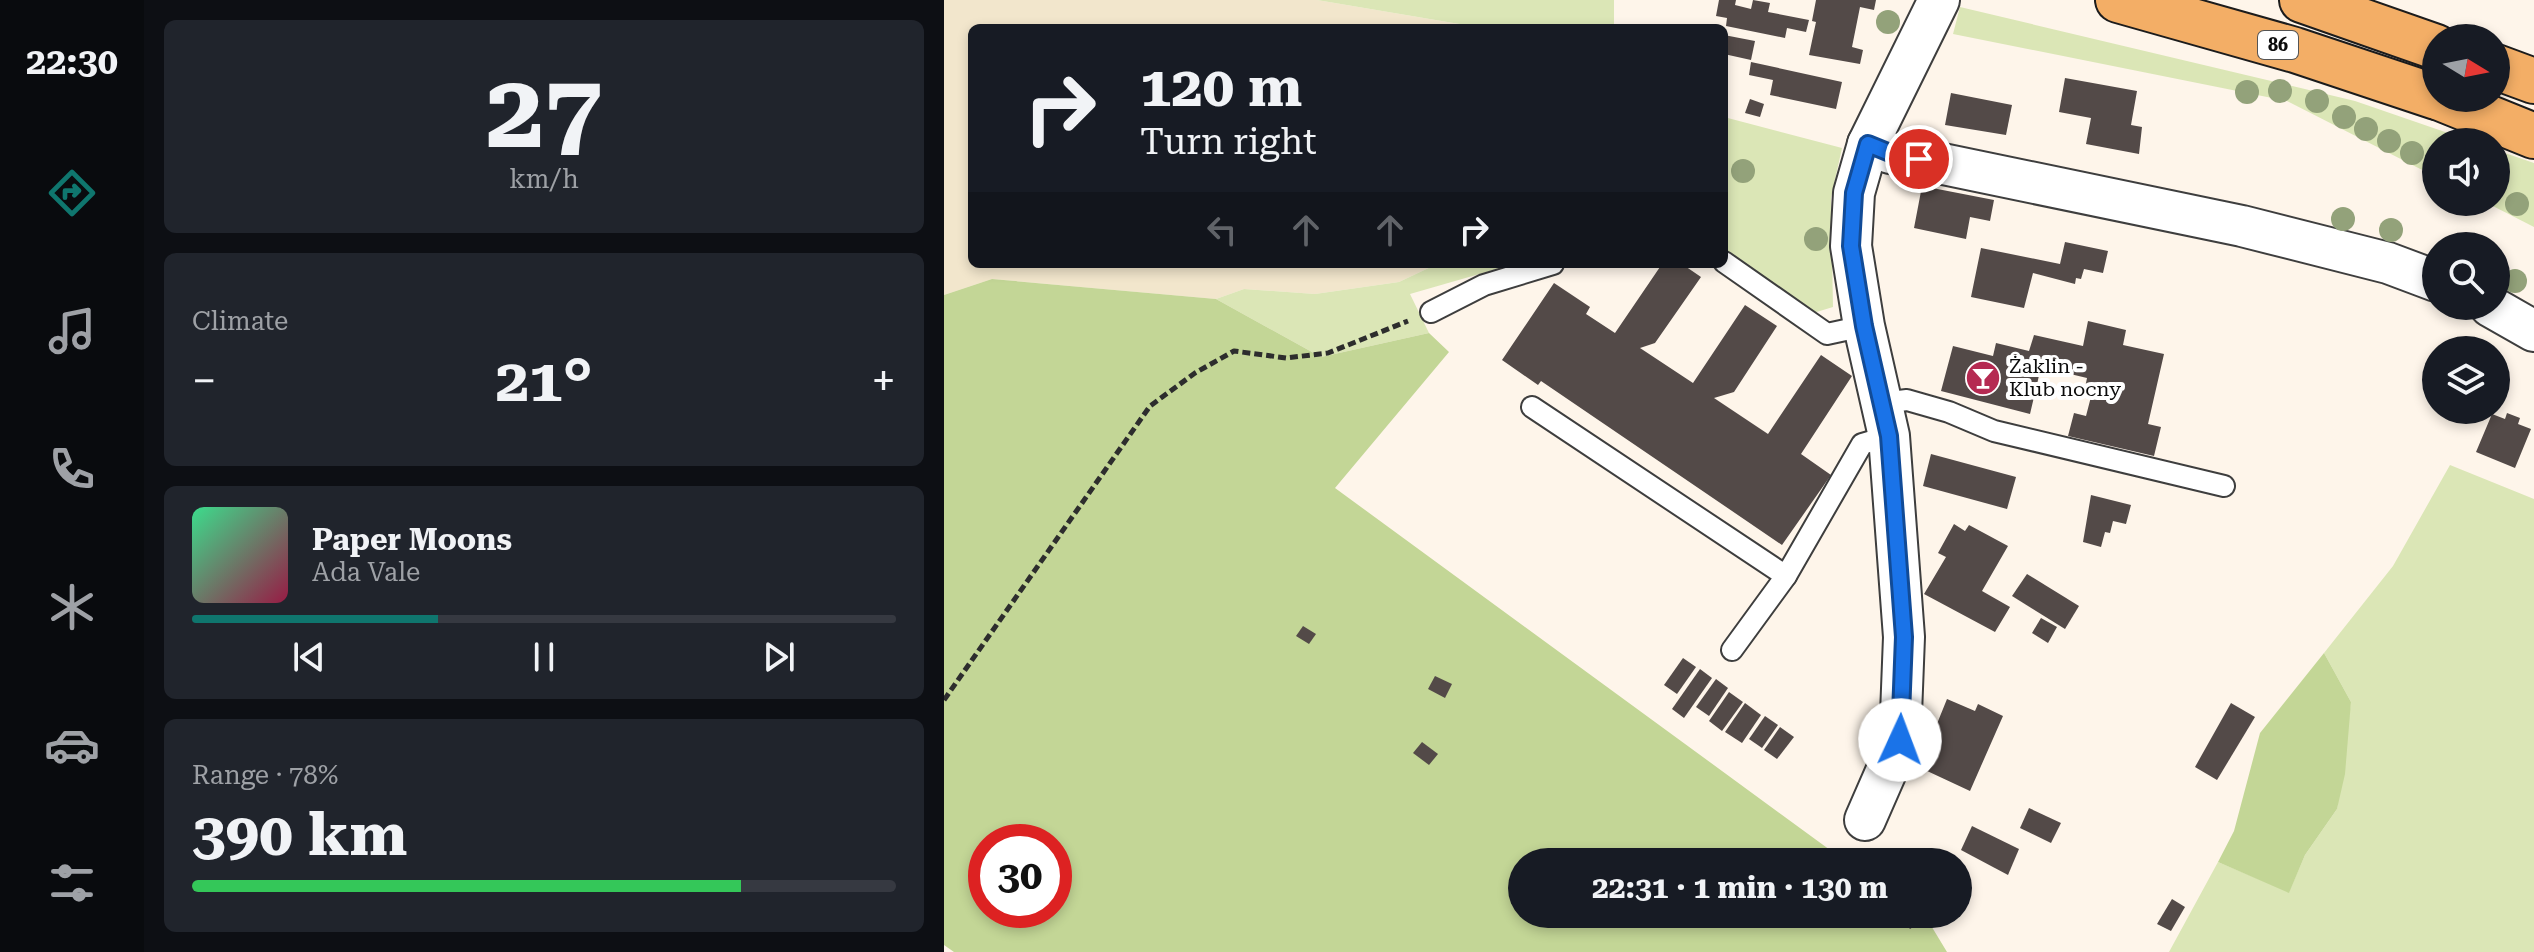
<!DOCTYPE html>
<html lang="en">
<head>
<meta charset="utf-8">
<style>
  :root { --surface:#171b24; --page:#20242c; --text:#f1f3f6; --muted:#9ea1a6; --line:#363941; --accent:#0f766e }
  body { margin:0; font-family:"Roboto Serif",serif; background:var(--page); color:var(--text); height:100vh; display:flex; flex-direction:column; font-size:30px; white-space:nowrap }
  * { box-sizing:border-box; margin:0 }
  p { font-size:26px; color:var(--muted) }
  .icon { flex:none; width:44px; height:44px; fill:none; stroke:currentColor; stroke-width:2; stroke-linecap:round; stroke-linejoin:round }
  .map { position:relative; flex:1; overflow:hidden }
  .panel { display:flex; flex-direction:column; gap:20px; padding:20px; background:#0d0f14; width:800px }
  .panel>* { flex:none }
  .top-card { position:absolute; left:24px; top:24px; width:760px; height:244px; border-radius:12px; box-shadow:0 4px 12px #0003; background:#171b24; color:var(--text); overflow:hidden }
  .needle { width:52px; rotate:100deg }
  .fabs { position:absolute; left:1478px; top:24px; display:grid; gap:16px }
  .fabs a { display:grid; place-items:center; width:88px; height:88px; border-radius:50%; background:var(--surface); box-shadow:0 4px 12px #0003; font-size:40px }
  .speed { position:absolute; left:24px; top:824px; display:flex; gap:16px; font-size:40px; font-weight:700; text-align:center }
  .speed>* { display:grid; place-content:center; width:104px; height:104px; border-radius:50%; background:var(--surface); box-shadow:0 4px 12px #0003; line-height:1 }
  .speed .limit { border:12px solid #d22; background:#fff; color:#111 }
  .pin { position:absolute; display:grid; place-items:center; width:68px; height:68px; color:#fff; margin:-34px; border:4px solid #fff; border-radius:50%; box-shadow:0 2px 8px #0007 }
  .me { position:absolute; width:88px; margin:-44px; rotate:2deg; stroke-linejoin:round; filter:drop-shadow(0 0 6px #0008) }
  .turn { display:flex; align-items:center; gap:28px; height:168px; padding:0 40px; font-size:36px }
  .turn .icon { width:104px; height:104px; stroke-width:2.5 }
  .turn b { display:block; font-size:56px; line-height:68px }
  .lanes { display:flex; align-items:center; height:76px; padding:0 40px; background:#0003; justify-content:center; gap:40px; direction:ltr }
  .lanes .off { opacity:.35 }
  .big { font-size:60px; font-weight:700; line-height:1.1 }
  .panel .widget { flex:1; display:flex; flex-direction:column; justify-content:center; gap:12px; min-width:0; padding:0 28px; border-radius:12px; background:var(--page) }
  .panel .dial { align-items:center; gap:0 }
  .dial b { font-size:104px; line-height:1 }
  .song { display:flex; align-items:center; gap:24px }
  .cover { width:96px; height:96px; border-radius:12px; background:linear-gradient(135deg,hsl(150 70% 55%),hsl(340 70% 35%)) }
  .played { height:8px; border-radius:4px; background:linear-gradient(90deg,var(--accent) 35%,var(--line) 35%) }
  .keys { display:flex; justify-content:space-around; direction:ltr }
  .heat { display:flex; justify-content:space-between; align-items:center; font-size:44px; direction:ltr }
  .charge { height:12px; border-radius:6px; background:linear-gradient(90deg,#34c759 78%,var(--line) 0) }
  .trip { position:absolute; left:564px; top:848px; width:464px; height:80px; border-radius:40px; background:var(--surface); box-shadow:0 4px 12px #0003; font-weight:700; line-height:80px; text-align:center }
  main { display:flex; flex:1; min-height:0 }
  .dock { display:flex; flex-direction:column; width:144px; justify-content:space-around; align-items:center; background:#090b0e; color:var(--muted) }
  .dock .icon { width:56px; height:56px }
  .dock .selected { color:var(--accent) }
  .dock b { font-size:36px; color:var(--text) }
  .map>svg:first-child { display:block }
</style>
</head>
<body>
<main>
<nav class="dock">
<b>22:30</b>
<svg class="icon selected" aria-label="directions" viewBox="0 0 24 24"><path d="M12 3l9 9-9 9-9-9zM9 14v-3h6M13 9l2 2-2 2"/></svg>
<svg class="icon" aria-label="music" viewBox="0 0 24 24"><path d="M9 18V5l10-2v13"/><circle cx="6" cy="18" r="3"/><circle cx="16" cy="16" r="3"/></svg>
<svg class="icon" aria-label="phone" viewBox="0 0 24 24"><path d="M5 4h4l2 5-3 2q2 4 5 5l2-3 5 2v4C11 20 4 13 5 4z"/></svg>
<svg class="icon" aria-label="climate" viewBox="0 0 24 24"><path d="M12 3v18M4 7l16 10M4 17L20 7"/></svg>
<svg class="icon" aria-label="car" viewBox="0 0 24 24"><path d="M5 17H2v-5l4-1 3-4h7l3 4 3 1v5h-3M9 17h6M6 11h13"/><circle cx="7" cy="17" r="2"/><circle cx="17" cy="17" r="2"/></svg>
<svg class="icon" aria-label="filters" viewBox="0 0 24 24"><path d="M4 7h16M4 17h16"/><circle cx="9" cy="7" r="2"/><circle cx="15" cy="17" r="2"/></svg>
</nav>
<section class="panel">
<div class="widget dial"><b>27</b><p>km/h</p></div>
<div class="widget"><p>Climate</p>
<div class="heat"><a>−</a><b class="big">21°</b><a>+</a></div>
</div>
<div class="widget">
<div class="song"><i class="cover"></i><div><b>Paper Moons</b><p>Ada Vale</p></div></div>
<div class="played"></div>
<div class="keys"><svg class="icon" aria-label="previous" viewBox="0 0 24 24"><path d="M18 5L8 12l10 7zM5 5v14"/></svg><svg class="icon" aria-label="pause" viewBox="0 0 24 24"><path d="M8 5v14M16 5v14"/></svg><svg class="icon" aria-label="next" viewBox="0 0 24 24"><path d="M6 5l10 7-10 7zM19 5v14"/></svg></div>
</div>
<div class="widget"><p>Range · 78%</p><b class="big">390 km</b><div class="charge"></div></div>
</section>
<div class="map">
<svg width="1590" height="952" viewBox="0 0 1590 952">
  <rect width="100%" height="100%" fill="#fef5ea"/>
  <path fill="#f2e6cc" d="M0,0h373l166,28h-511v236h465l-38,18 -84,12 -71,-5 -28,10 -224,-20 -48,16z"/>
  <g fill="#dbe6b6">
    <path d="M373,0h297v28h-131z"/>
    <path d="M1016,7l395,94 119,41h-38v35l-149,-76 -334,-67z"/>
    <path d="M780,117l118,31 -11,50 2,109 -23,7 -86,-63z"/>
    <path d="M1552,150l38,13v64l-49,-25h11z"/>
    <path d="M493,264h77l-104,30 19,39 -108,24 -105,-58 28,-10 71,5 84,-12z"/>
    <path d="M1506,465l84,34v453h-365l49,-90 71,30 16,-37 32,-46 14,-107 -27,-49 69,-87z"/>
  </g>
  <g fill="#c3d696" fill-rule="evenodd">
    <path d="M48,279l224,20 105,58 108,-24 20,19 -114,136 506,370 25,4h-344v52h402l23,38h-993l-10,-7v-650zM42,842h68v68h-68z"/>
    <path d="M1380,653l27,49 -6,72 -8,35 -32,46 -16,38 -71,-31 16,-31 26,-98z"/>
  </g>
  <g fill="#534a48">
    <path d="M775,0h17l-1,5 16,4 2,-9 17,3 -2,9 41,8 -3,12 -19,-4 -2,10 -59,-12 1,-8 -11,-2z"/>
    <path d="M872,0h60l-2,10 -14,-3 -8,40 11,3 -3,14 -51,-9 7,-33 -4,-1z"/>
    <path d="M780,35l31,6 -4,19 -27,-6z"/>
    <path d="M807,62l91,20 -6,27 -66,-14 3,-15 -24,-5z"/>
    <path d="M1121,78l72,13 -6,34 11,2 -3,27 -53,-10 5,-26 -32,-6z"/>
    <path d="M1007,93l61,12 -6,30 -61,-10z"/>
    <path d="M806,99l14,5 -4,13 -15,-4z"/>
    <path d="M978,186l72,14 -4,21 -20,-4 -4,22 -52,-11z"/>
    <path d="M1121,242l43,9 -5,22 -19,-4 -3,10 -5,-1 -1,6 -42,-11 -9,35 -53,-11 10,-49 79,16z"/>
    <path d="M718,264h20l19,13 -46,66 -15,5 53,35 52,-78 32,21 -43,66 -20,6 54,36 53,-79 31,21 -51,78 30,21 -49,70 -241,-164 -3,4 -36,-25 52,-77 36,24 -4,7 29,19z"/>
    <path d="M1144,321l38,9 -3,15 41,9 -16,70 13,3 -7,29 -86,-20 6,-23 12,3 7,-27 -8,-1 2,-10 -46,-11 -11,47 -89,-23 12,-45 40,10 3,-13 33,8 5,-16 49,11z"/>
    <path d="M1563,413l13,5 -2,6 13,5 -16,39 -39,-16 16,-38 13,5z"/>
    <path d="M987,454l85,23 -9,32 -84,-23z"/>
    <path d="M1147,495l40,10 -5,19 -13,-3 -3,12 -5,-1 -4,15 -18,-5z"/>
    <path d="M1010,524l11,7 4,-6 39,21 -26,45 28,16 -15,25 -71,-38 22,-37 -8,-4z"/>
    <path d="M1083,574l52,32 -14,23 -53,-33z"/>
    <path d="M1097,618l16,9 -9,16 -16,-10z"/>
    <path d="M359,626l13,8 -7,10 -13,-8z"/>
    <path d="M739,658l13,9 -19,27 -13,-9z"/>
    <path d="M756,669l12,9 -28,40 -12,-9z"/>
    <path d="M491,676l17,8 -7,14 -17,-9z"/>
    <path d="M772,679l12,9 -19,28 -13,-9z"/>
    <path d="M785,692l14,10 -21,29 -13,-10z"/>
    <path d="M1003,699l28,12 3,-7 25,12 -33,75 -60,-28 9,-21 9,4z"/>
    <path d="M801,703l16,12 -19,28 -17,-11z"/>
    <path d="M1287,703l24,14 -38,63 -22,-13z"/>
    <path d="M821,716l13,9 -16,23 -13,-9z"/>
    <path d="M836,727l14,10 -17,22 -13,-9z"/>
    <path d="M478,742l16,12 -9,11 -16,-12z"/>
    <path d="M1085,808l32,15 -10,20 -31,-15z"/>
    <path d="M1028,826l47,23 -11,26 -47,-25z"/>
    <path d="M1228,899l13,8 -14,24 -14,-7z"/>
    <path d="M954,914h24l-6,4 3,5 -9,6z"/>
  </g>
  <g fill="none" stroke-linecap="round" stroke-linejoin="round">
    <g stroke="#3e3e3e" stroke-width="24">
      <g id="lane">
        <path d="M780,262l103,72 37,-8"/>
        <path d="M487,312l53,-27 69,-21"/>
        <path d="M938,403l25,-3 42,12 45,19 230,55"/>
        <path d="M588,407l254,169 76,-132 27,-8"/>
        <path d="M788,650l54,-74"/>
      </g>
    </g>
    <g stroke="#3e3e3e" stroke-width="44">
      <g id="street">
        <path d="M924,144l22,9 352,73 146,37 48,18"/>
        <path d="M1546,306l44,25"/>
        <path d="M921,820l35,-80 4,-103 -15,-201 -25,-110 -13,-80 3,-53 14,-49 71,-144"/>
      </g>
    </g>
    <g stroke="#1c1c1c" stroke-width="48">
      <g id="primary">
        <path d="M1174,0l177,50 141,47"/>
        <path d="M1358,0l134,47"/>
        <path d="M1552,67l38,14"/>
        <path d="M1496,98l94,38"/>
      </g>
    </g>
    <path stroke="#2d2d2d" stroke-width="5" stroke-dasharray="8 4" stroke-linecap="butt" d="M0,700l206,-294 45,-33 39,-22 52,7 42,-5 80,-32"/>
    <use href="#lane" stroke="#fff" stroke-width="20"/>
    <use href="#street" stroke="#fff" stroke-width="40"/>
    <use href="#primary" stroke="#f3ae66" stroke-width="44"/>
  </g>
  <g fill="#93a27a">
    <circle cx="944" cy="22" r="12"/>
    <circle cx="1336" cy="91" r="12"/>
    <circle cx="1303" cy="92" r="12"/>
    <circle cx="1373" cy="101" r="12"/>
    <circle cx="1400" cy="117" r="12"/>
    <circle cx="1422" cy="129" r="12"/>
    <circle cx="1445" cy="141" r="12"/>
    <circle cx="1468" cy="153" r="12"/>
    <circle cx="799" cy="171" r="12"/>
    <circle cx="1573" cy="204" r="12"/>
    <circle cx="1399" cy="219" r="12"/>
    <circle cx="1447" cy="230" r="12"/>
    <circle cx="872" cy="239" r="12"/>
    <circle cx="1571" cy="281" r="12"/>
  </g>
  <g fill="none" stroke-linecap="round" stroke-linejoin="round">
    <g stroke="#114b97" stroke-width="20">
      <path id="route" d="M956,740l4,-103 -15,-201 -25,-110 -13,-80 3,-53 14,-49 22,9 29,6"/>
    </g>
    <use href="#route" stroke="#1a73e8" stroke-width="14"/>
  </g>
  <defs>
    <g id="bar-disc" transform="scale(1.8)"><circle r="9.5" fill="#b52a52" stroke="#fff"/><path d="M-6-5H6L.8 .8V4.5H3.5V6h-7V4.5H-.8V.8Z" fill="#fff"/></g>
  </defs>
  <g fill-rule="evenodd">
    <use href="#bar-disc" x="1039" y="378"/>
  </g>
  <g text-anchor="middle" stroke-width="8" stroke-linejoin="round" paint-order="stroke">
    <rect fill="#fff" stroke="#545454" stroke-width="2" x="1314" y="31" width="40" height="28" rx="6"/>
    <g font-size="18" font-weight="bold" fill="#0b0b0b">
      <text x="1334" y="51">86</text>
    </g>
    <g font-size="20" fill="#0b0b0b" stroke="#fff" text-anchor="start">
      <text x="1065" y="373">Żaklin -<tspan x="1065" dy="23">Klub nocny</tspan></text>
    </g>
  </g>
</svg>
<div class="fabs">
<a><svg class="needle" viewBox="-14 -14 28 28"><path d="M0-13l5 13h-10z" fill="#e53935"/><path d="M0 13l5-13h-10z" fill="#9ea1a6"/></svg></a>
<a><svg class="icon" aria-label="sound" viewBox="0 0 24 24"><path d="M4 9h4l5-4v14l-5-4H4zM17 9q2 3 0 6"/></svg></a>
<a><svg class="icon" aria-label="search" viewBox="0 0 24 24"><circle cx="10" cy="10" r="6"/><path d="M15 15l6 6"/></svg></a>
<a><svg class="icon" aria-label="layers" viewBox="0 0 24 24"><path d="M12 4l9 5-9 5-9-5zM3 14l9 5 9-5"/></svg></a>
</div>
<div class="speed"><div class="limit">30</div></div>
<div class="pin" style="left:975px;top:159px;background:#d93025"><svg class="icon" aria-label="arrive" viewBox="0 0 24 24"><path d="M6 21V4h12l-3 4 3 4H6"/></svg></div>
<svg class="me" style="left:956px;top:740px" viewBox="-20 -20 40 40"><circle r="19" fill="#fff"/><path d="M0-13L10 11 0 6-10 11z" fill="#1a73e8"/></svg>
<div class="trip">22:31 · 1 min · 130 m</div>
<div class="top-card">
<div class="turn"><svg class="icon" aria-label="right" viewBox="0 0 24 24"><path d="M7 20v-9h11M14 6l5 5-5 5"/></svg><div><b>120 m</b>Turn right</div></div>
<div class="lanes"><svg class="icon off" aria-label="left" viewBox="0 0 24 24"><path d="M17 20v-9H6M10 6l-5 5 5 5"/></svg><svg class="icon off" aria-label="ahead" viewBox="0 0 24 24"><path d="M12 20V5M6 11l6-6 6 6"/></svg><svg class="icon off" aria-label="ahead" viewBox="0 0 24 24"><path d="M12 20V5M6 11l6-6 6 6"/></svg><svg class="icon" aria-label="right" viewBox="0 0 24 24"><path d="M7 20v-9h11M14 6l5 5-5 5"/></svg></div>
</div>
</div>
</main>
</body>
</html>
